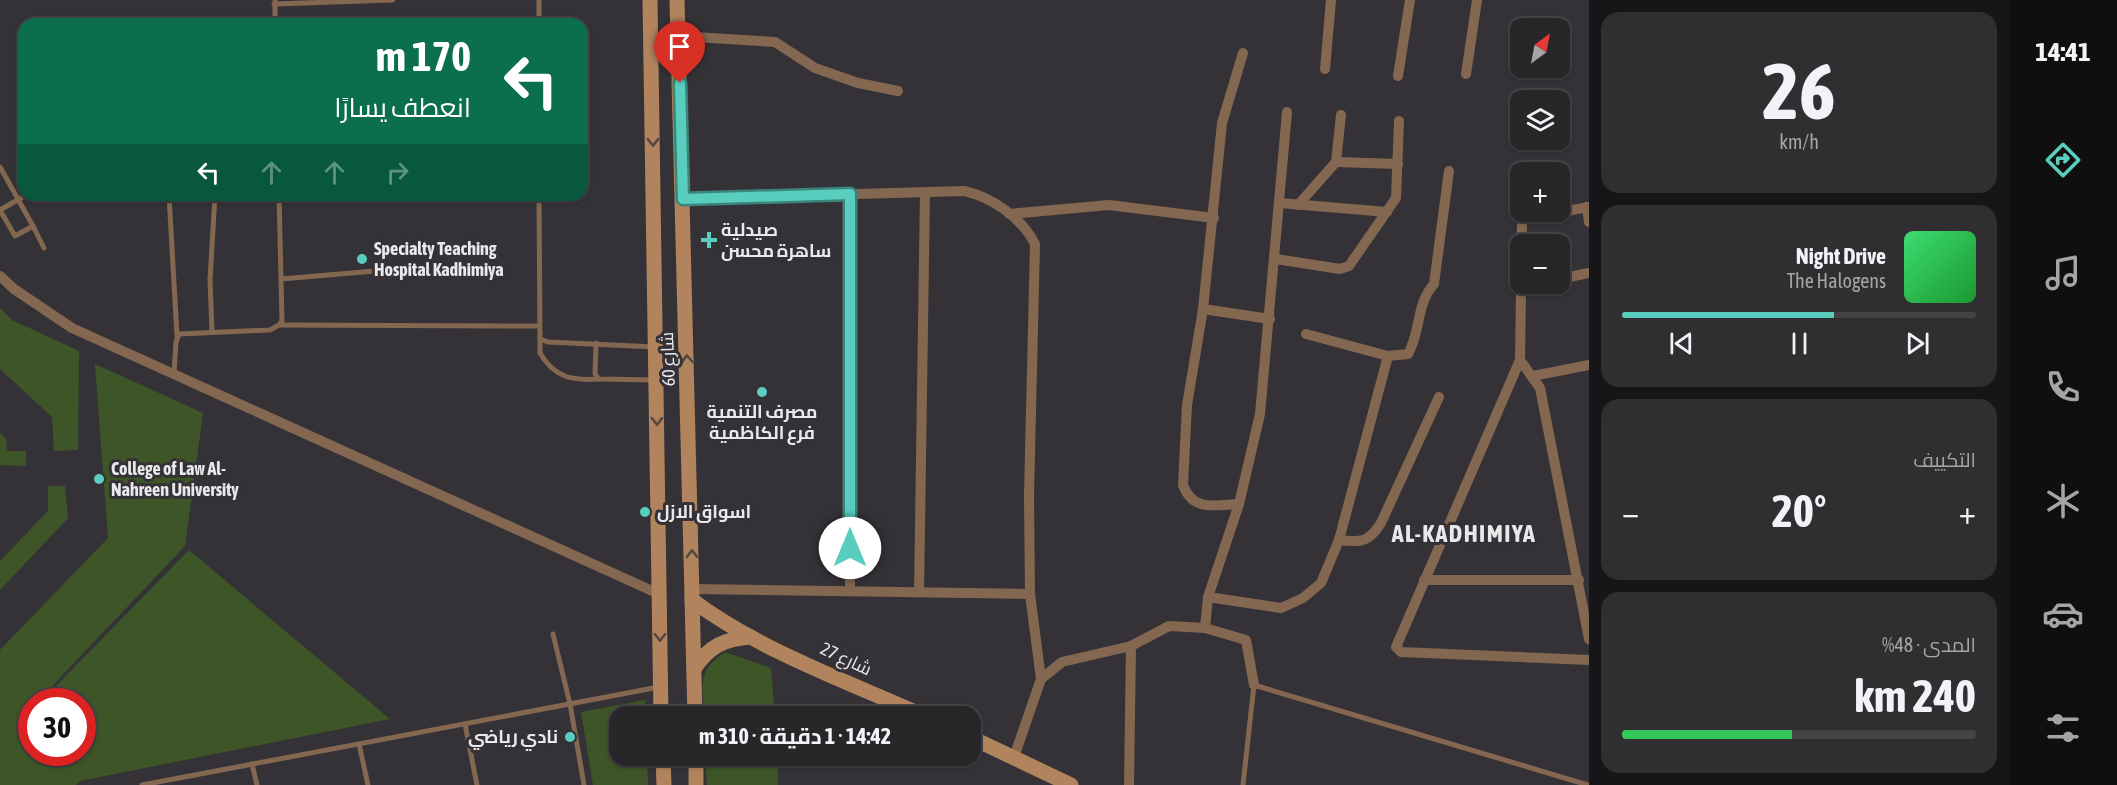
<!DOCTYPE html>
<html lang="ar">
<head>
<meta charset="utf-8">
<style>
  :root { --surface:#282629; --page:#302e31; --text:#f1f3f6; --muted:#a5a5a8; --line:#444346; --accent:#59cebf }
  body { margin:0; font-family:"Asap Condensed",Cairo,sans-serif; background:var(--page); color:var(--text); direction:rtl; height:100vh; display:flex; flex-direction:column; font-size:22px; white-space:nowrap }
  * { box-sizing:border-box; margin:0 }
  p { font-size:20px; color:var(--muted) }
  .icon { flex:none; width:33px; height:33px; fill:none; stroke:currentColor; stroke-width:2; stroke-linecap:round; stroke-linejoin:round }
  .map { position:relative; flex:1; overflow:hidden; direction:ltr }
  .details { display:flex; flex-direction:column; gap:12px; padding:12px; background:#161517; width:420px }
  .details>* { flex:none }
  .hud { position:absolute; left:18px; top:18px; width:570px; height:183px; border-radius:18px; box-shadow:0 2px 4px #0004,0 0 0 2px var(--line); direction:rtl; background:#0b6e4f; color:#fff; overflow:hidden }
  .needle { width:39px; rotate:32deg }
  .controls { position:absolute; left:1510px; top:18px; display:grid; gap:12px }
  .controls a { display:grid; place-items:center; width:60px; height:60px; border-radius:12px; background:var(--surface); box-shadow:0 2px 4px #0004,0 0 0 2px var(--line); font-size:30px }
  .speed { position:absolute; left:18px; top:688px; display:flex; gap:12px; font-size:30px; font-weight:700; text-align:center }
  .speed>* { display:grid; place-content:center; width:78px; height:78px; border-radius:50%; background:var(--surface); box-shadow:0 2px 4px #0004,0 0 0 2px var(--line); line-height:1 }
  .speed .limit { border:9px solid #d22; background:#fff; color:#111 }
  .pin { position:absolute; display:grid; place-items:center; width:51px; height:51px; color:#fff; margin:-62px -26px; border-radius:50% 50% 50% 0; rotate:-45deg; box-shadow:0 0 6px #0007 }
  .pin .icon { rotate:45deg }
  .me { position:absolute; width:66px; margin:-33px; rotate:0deg; stroke-linejoin:round; filter:drop-shadow(0 0 4px #0008) }
  .turn { display:flex; align-items:center; gap:21px; height:126px; padding:0 18px; font-size:27px }
  .turn .icon { width:78px; height:78px; stroke-width:2.5 }
  .turn b { display:block; font-size:42px; line-height:51px }
  .lanes { display:flex; align-items:center; height:57px; padding:0 18px; background:#0003; justify-content:center; gap:30px; direction:ltr }
  .lanes .off { opacity:.35 }
  .big { font-size:45px; font-weight:700; line-height:1.1 }
  .details .tile { flex:1; display:flex; flex-direction:column; justify-content:center; gap:9px; min-width:0; padding:0 21px; border-radius:18px; background:var(--page) }
  .details .dial { align-items:center; gap:0 }
  .dial b { font-size:78px; line-height:1 }
  .song { display:flex; align-items:center; gap:18px }
  .cover { width:72px; height:72px; border-radius:9px; background:linear-gradient(135deg,hsl(140 70% 55%),hsl(130 70% 35%)) }
  .played { height:6px; border-radius:3px; background:linear-gradient(90deg,var(--accent) 60%,var(--line) 60%) }
  .keys { display:flex; justify-content:space-around; direction:ltr }
  .heat { display:flex; justify-content:space-between; align-items:center; font-size:33px; direction:ltr }
  .charge { height:9px; border-radius:4px; background:linear-gradient(90deg,#34c759 48%,var(--line) 0) }
  .trip { position:absolute; left:609px; top:706px; width:372px; height:60px; border-radius:18px; background:var(--surface); box-shadow:0 2px 4px #0004,0 0 0 2px var(--line); font-weight:700; line-height:60px; text-align:center; direction:rtl }
  main { display:flex; flex:1; min-height:0 }
  .menu { display:flex; flex-direction:column; width:108px; justify-content:space-around; align-items:center; background:#100f10; color:var(--muted) }
  .menu .icon { width:42px; height:42px }
  .menu .current { color:var(--accent) }
  .menu b { font-size:27px; color:var(--text) }
  .map>svg:first-child { display:block }
</style>
</head>
<body>
<main>
<nav class="menu">
<b>14:41</b>
<svg class="icon current" aria-label="directions" viewBox="0 0 24 24"><path d="M12 3l9 9-9 9-9-9zM9 14v-3h6M13 9l2 2-2 2"/></svg>
<svg class="icon" aria-label="music" viewBox="0 0 24 24"><path d="M9 18V5l10-2v13"/><circle cx="6" cy="18" r="3"/><circle cx="16" cy="16" r="3"/></svg>
<svg class="icon" aria-label="phone" viewBox="0 0 24 24"><path d="M5 4h4l2 5-3 2q2 4 5 5l2-3 5 2v4C11 20 4 13 5 4z"/></svg>
<svg class="icon" aria-label="climate" viewBox="0 0 24 24"><path d="M12 3v18M4 7l16 10M4 17L20 7"/></svg>
<svg class="icon" aria-label="car" viewBox="0 0 24 24"><path d="M5 17H2v-5l4-1 3-4h7l3 4 3 1v5h-3M9 17h6M6 11h13"/><circle cx="7" cy="17" r="2"/><circle cx="17" cy="17" r="2"/></svg>
<svg class="icon" aria-label="filters" viewBox="0 0 24 24"><path d="M4 7h16M4 17h16"/><circle cx="9" cy="7" r="2"/><circle cx="15" cy="17" r="2"/></svg>
</nav>
<section class="details">
<div class="tile dial"><b>26</b><p>km/h</p></div>
<div class="tile">
<div class="song"><i class="cover"></i><div><b>Night Drive</b><p>The Halogens</p></div></div>
<div class="played"></div>
<div class="keys"><svg class="icon" aria-label="previous" viewBox="0 0 24 24"><path d="M18 5L8 12l10 7zM5 5v14"/></svg><svg class="icon" aria-label="pause" viewBox="0 0 24 24"><path d="M8 5v14M16 5v14"/></svg><svg class="icon" aria-label="next" viewBox="0 0 24 24"><path d="M6 5l10 7-10 7zM19 5v14"/></svg></div>
</div>
<div class="tile"><p>التكييف</p>
<div class="heat"><a>−</a><b class="big">20°</b><a>+</a></div>
</div>
<div class="tile"><p>المدى · 48%</p><b class="big">240 km</b><div class="charge"></div></div>
</section>
<div class="map">
<svg width="1589" height="785" viewBox="0 0 1589 785">
  <rect width="100%" height="100%" fill="#353237"/>
  <g fill="#3e5627">
    <path d="M0,308l12,12 67,31 -1,99 -24,1 -2,-34 -52,-48z"/>
    <path d="M95,364l108,49 -18,133 -148,156h-5l-1,6 -17,19 17,-17 1,43h50v-51h-42l149,-152 201,169 -310,62 -4,4h-76v-135l108,-112z"/>
    <path d="M0,433l6,5 1,13h19v15l-26,-1z"/>
    <path d="M48,486h17l3,32 -68,72v-29l48,-50z"/>
    <path d="M725,652l46,16 4,49h-71c-1,-30 -8,-46 21,-65z"/>
    <path d="M645,700l1,17h-26v39h27l1,29h-55l-12,-73z"/>
    <path d="M705,756h73v29h-71z"/>
  </g>
  <g fill="none" stroke-linecap="round" stroke-linejoin="round">
    <g stroke="#846750" stroke-width="5">
      <path d="M275,0v24"/>
      <path d="M274,4l119,-4"/>
      <path d="M539,24v-24"/>
      <path d="M0,167l33,59 -18,10 -15,-26"/>
      <path d="M169,195l8,141"/>
      <path d="M539,195l1,144 8,3 107,5"/>
      <path d="M0,210l26,-15"/>
      <path d="M33,226l11,22"/>
      <path d="M281,279l94,-8"/>
      <path d="M279,325l260,1"/>
      <path d="M212,332l-2,-52 5,-85"/>
      <path d="M540,339v14c14,24 31,28 59,26"/>
      <path d="M596,343l-1,31 4,5 55,1"/>
      <path d="M174,373l2,-31 3,-8 91,-4 9,-5 3,-4 -3,-126"/>
      <path d="M553,634l17,70 14,81"/>
      <path d="M465,724l12,61"/>
      <path d="M359,744l9,41"/>
      <path d="M252,764l5,21"/>
      <path d="M142,785l517,-98"/>
      <path d="M1243,785l11,-100 334,100"/>
    </g>
    <g stroke="#846750" stroke-width="10">
      <path d="M678,36l97,6 40,26 43,15 40,8"/>
      <path d="M1325,69l6,-69"/>
      <path d="M1466,74l11,-74"/>
      <path d="M1398,76l12,-76"/>
      <path d="M1336,162l62,2"/>
      <path d="M683,199l281,-8c28,6 58,27 71,53l-6,251 1,99 11,85"/>
      <path d="M1280,203l107,9"/>
      <path d="M1298,205l38,-43 5,-47"/>
      <path d="M1587,207l2,15"/>
      <path d="M1589,207l-62,11 -5,4 -2,138 -124,287 5,5 188,8"/>
      <path d="M1009,214l100,-9 105,13"/>
      <path d="M1276,259l64,10 9,-3 47,-68 3,-77"/>
      <path d="M0,276l14,13 58,39 587,266"/>
      <path d="M1560,279l29,-6"/>
      <path d="M1520,287l18,-3"/>
      <path d="M1203,309l67,10"/>
      <path d="M1306,334l82,22 20,-2c14,-25 7,-48 26,-70l15,-113"/>
      <path d="M1520,360l20,28 49,251"/>
      <path d="M1533,376l56,-11"/>
      <path d="M1239,504c-24,1 -46,8 -56,-19l4,-80 16,-96 19,-186 21,-70"/>
      <path d="M1339,540c22,3 30,2 42,-17l58,-126"/>
      <path d="M1424,580h155"/>
      <path d="M692,589l338,5"/>
      <path d="M850,590v-396"/>
      <path d="M919,592l6,-400"/>
      <path d="M1208,597l73,11 22,-10 18,-15 18,-43 49,-184"/>
      <path d="M1205,628l3,-31 31,-93 21,-90 27,-302"/>
      <path d="M1014,757l27,-78 21,-17 69,-16 38,-20 36,2 41,12 8,45"/>
      <path d="M1129,785l2,-139"/>
    </g>
    <g stroke="#b1845d" stroke-width="15">
      <path d="M650,0l11,717"/>
      <path d="M677,0l18,717"/>
      <path d="M692,600c68,51 157,82 234,117"/>
      <path d="M694,669c15,-23 30,-30 57,-32"/>
      <path d="M970,737l101,48"/>
      <path d="M663,756l1,29"/>
      <path d="M696,756v29"/>
    </g>
  </g>
  <defs><path id="oneway-chevron" d="M-2-3.5L2.5 0L-2 3.5" fill="none" stroke-width="1.6" stroke-linecap="round" stroke-linejoin="round" transform="scale(1.5)"/></defs>
  <g stroke="#544640">
    <use href="#oneway-chevron" transform="translate(653 142) rotate(89)"/>
    <use href="#oneway-chevron" transform="translate(687 359) rotate(-92)"/>
    <use href="#oneway-chevron" transform="translate(657 421) rotate(89)"/>
    <use href="#oneway-chevron" transform="translate(692 554) rotate(-91)"/>
    <use href="#oneway-chevron" transform="translate(660 637) rotate(89)"/>
  </g>
  <g fill="none" stroke-linecap="round" stroke-linejoin="round">
    <g stroke="#3a867c" stroke-width="15">
      <path id="route" d="M680,83l3,116 167,-5v354"/>
    </g>
    <use href="#route" stroke="#59cebf" stroke-width="10"/>
  </g>
  <g fill="#59cebf" stroke="#353237" stroke-width="2">
    <path d="M706 231h6v6h6v6h-6v6h-6v-6h-6v-6h6z"/>
    <circle cx="362" cy="259" r="6"/>
    <circle cx="762" cy="392" r="6"/>
    <circle cx="99" cy="479" r="6"/>
    <circle cx="645" cy="512" r="6"/>
    <circle cx="570" cy="737" r="6"/>
  </g>
  <g text-anchor="middle" stroke-width="6" stroke-linejoin="round" paint-order="stroke">
    <g font-size="18" font-weight="bold" fill="#e9e8eb" stroke="#353237" text-anchor="start">
      <text x="721" y="236">صيدلية<tspan x="721" dy="21">ساهرة محسن</tspan></text>
      <text x="374" y="255">Specialty Teaching<tspan x="374" dy="21">Hospital Kadhimiya</tspan></text>
      <text x="762" y="418" text-anchor="middle">مصرف التنمية<tspan x="762" dy="21">فرع الكاظمية</tspan></text>
      <text x="111" y="475">College of Law Al-<tspan x="111" dy="21">Nahreen University</tspan></text>
      <text x="657" y="518">اسواق الازل</text>
      <text x="558" y="743" text-anchor="end">نادي رياضي</text>
    </g>
    <g font-size="18" fill="#e9e8eb" stroke="#353237">
      <text transform="translate(668 359) rotate(-92)" y="6">شارع 60</text>
      <text transform="translate(846 659) rotate(25)" y="6">شارع 27</text>
    </g>
    <g font-size="24" font-weight="bold" letter-spacing="1.5" fill="#e9e8eb" stroke="#353237">
      <text x="1464" y="542">AL-KADHIMIYA</text>
    </g>
  </g>
</svg>
<div class="controls">
<a><svg class="needle" viewBox="-14 -14 28 28"><path d="M0-13l5 13h-10z" fill="#e53935"/><path d="M0 13l5-13h-10z" fill="#a5a5a8"/></svg></a>
<a><svg class="icon" aria-label="layers" viewBox="0 0 24 24"><path d="M12 4l9 5-9 5-9-5zM3 14l9 5 9-5"/></svg></a>
<a>+</a>
<a>−</a>
</div>
<div class="speed"><div class="limit">30</div></div>
<div class="pin" style="left:680px;top:83px;background:#d93025"><svg class="icon" aria-label="arrive" viewBox="0 0 24 24"><path d="M6 21V4h12l-3 4 3 4H6"/></svg></div>
<svg class="me" style="left:850px;top:548px" viewBox="-20 -20 40 40"><circle r="19" fill="#fff"/><path d="M0-13L10 11 0 6-10 11z" fill="#59cebf"/></svg>
<div class="trip">14:42 · 1 دقيقة · 310 m</div>
<div class="hud">
<div class="turn"><svg class="icon" aria-label="left" viewBox="0 0 24 24"><path d="M17 20v-9H6M10 6l-5 5 5 5"/></svg><div><b>170 m</b>انعطف يسارًا</div></div>
<div class="lanes"><svg class="icon" aria-label="left" viewBox="0 0 24 24"><path d="M17 20v-9H6M10 6l-5 5 5 5"/></svg><svg class="icon off" aria-label="ahead" viewBox="0 0 24 24"><path d="M12 20V5M6 11l6-6 6 6"/></svg><svg class="icon off" aria-label="ahead" viewBox="0 0 24 24"><path d="M12 20V5M6 11l6-6 6 6"/></svg><svg class="icon off" aria-label="right" viewBox="0 0 24 24"><path d="M7 20v-9h11M14 6l5 5-5 5"/></svg></div>
</div>
</div>
</main>
</body>
</html>
